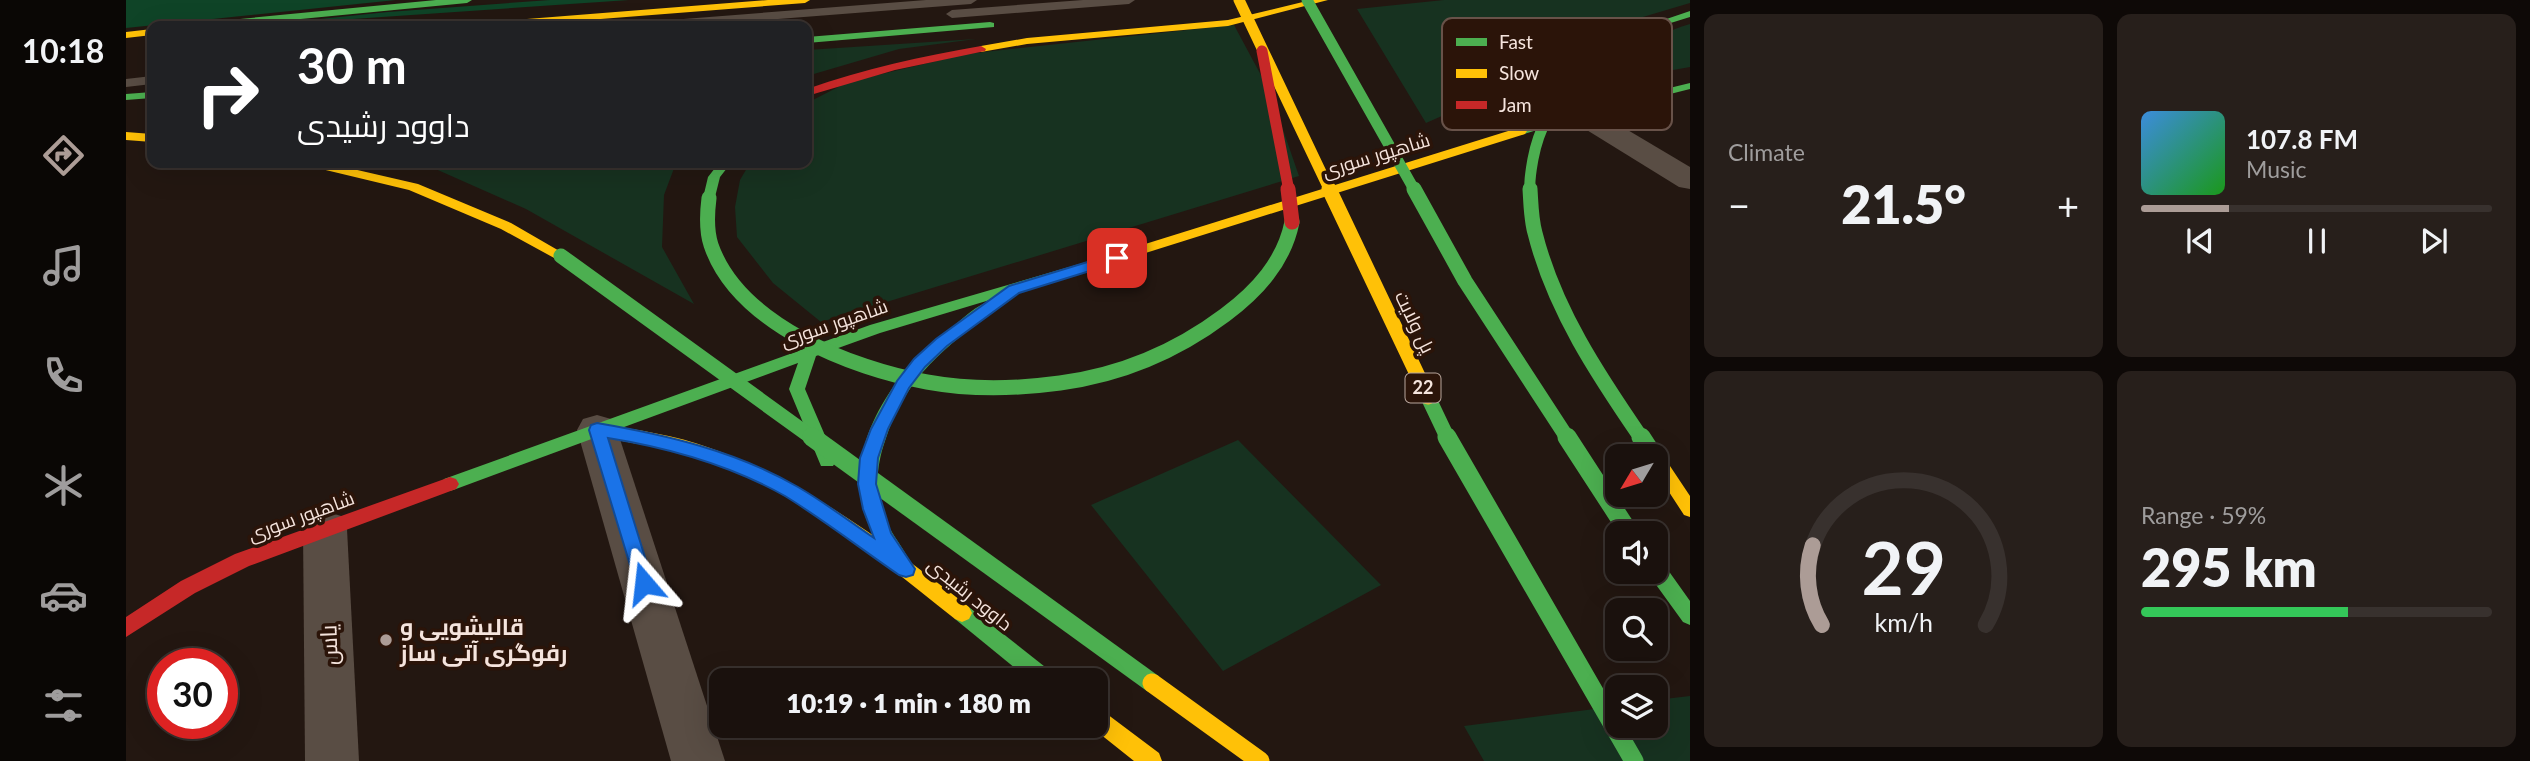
<!DOCTYPE html>
<html lang="en">
<head>
<meta charset="utf-8">
<style>
  :root { --surface:#1a110d; --page:#271f1b; --text:#f1f3f6; --muted:#9f9d9d; --line:#38312e; --accent:#ac9c96 }
  body { margin:0; font-family:Lato,Cairo,sans-serif; background:var(--page); color:var(--text); height:100vh; display:flex; flex-direction:column; font-size:26px; white-space:nowrap }
  * { box-sizing:border-box; margin:0 }
  p { font-size:23px; color:var(--muted) }
  .icon { flex:none; width:38px; height:38px; fill:none; stroke:currentColor; stroke-width:2; stroke-linecap:round; stroke-linejoin:round }
  .map { position:relative; flex:1; overflow:hidden }
  .panel { display:flex; flex-direction:column; gap:14px; padding:14px; background:#0e0907; width:840px }
  .panel>* { flex:none }
  .guide { position:absolute; left:21px; top:21px; width:665px; height:147px; border-radius:14px; box-shadow:0 7px 28px #0002,0 0 0 2px var(--line); background:#202124; color:#fff; overflow:hidden }
  .needle { width:46px; rotate:232deg }
  .buttons { position:absolute; left:1479px; top:444px; display:grid; gap:14px }
  .buttons a { display:grid; place-items:center; width:63px; height:63px; border-radius:14px; background:var(--surface); box-shadow:0 7px 28px #0002,0 0 0 2px var(--line); font-size:35px }
  .speed { position:absolute; left:21px; top:648px; display:flex; gap:14px; font-size:35px; font-weight:700; text-align:center }
  .speed>* { display:grid; place-content:center; width:91px; height:91px; border-radius:50%; background:var(--surface); box-shadow:0 7px 28px #0002,0 0 0 2px var(--line); line-height:1 }
  .speed .limit { border:10px solid #d22; background:#fff; color:#111 }
  .pin { position:absolute; display:grid; place-items:center; width:60px; height:60px; color:#fff; margin:-30px; border-radius:14px; box-shadow:0 4px 10px #0006 }
  .me { position:absolute; width:77px; margin:-38px; rotate:343deg; stroke-linejoin:round; filter:drop-shadow(0 0 5px #0008) }
  .turn { display:flex; align-items:center; gap:24px; height:147px; padding:0 35px; font-size:32px }
  .turn .icon { width:91px; height:91px; stroke-width:2.5 }
  .turn b { display:block; font-size:49px; line-height:60px }
  .big { font-size:52px; font-weight:800; line-height:1.1 }
  .panel .tile { flex:1; display:flex; flex-direction:column; justify-content:center; gap:10px; min-width:0; padding:0 24px; border-radius:14px; background:var(--page) }
  .panel .dial { align-items:center; gap:0 }
  .dial svg { height:182px; overflow:visible; fill:none; stroke:var(--line); stroke-width:7; stroke-linecap:round; text-anchor:middle }
  .dial text { fill:var(--text); stroke:none }
  .song { display:flex; align-items:center; gap:21px }
  .cover { width:84px; height:84px; border-radius:10px; background:linear-gradient(135deg,hsl(210 70% 55%),hsl(120 70% 35%)) }
  .played { height:7px; border-radius:4px; background:linear-gradient(90deg,var(--accent) 25%,var(--line) 25%) }
  .keys { display:flex; justify-content:space-around; direction:ltr }
  .heat { display:flex; justify-content:space-between; align-items:center; font-size:38px; direction:ltr }
  .charge { height:10px; border-radius:5px; background:linear-gradient(90deg,#34c759 59%,var(--line) 0) }
  .panel .tiles { flex:1; display:grid; gap:14px; grid-template-columns:repeat(2,1fr) }
  .trip { position:absolute; left:583px; top:668px; width:399px; height:70px; border-radius:14px; background:var(--surface); box-shadow:0 7px 28px #0002,0 0 0 2px var(--line); font-weight:800; line-height:70px; text-align:center }
  main { display:flex; flex:1; min-height:0 }
  .dock { display:flex; flex-direction:column; width:126px; justify-content:space-around; align-items:center; background:#0a0705; color:var(--muted) }
  .dock .icon { width:49px; height:49px }
  .dock .current { color:var(--accent) }
  .dock b { font-size:32px; color:var(--text) }
  .map>svg:first-child { display:block }
</style>
</head>
<body>
<main>
<nav class="dock">
<b>10:18</b>
<svg class="icon current" aria-label="directions" viewBox="0 0 24 24"><path d="M12 3l9 9-9 9-9-9zM9 14v-3h6M13 9l2 2-2 2"/></svg>
<svg class="icon" aria-label="music" viewBox="0 0 24 24"><path d="M9 18V5l10-2v13"/><circle cx="6" cy="18" r="3"/><circle cx="16" cy="16" r="3"/></svg>
<svg class="icon" aria-label="phone" viewBox="0 0 24 24"><path d="M5 4h4l2 5-3 2q2 4 5 5l2-3 5 2v4C11 20 4 13 5 4z"/></svg>
<svg class="icon" aria-label="climate" viewBox="0 0 24 24"><path d="M12 3v18M4 7l16 10M4 17L20 7"/></svg>
<svg class="icon" aria-label="car" viewBox="0 0 24 24"><path d="M5 17H2v-5l4-1 3-4h7l3 4 3 1v5h-3M9 17h6M6 11h13"/><circle cx="7" cy="17" r="2"/><circle cx="17" cy="17" r="2"/></svg>
<svg class="icon" aria-label="filters" viewBox="0 0 24 24"><path d="M4 7h16M4 17h16"/><circle cx="9" cy="7" r="2"/><circle cx="15" cy="17" r="2"/></svg>
</nav>
<div class="map">
<svg width="1564" height="761" viewBox="0 0 1564 761">
  <rect width="100%" height="100%" fill="#231711"/>
  <g fill="#173220">
    <path d="M1318,0h246v3l-64,19 -60,34 -30,34 -32,1 -17,5 -61,27 -69,-114z"/>
    <path d="M1564,24v43l-73,13h-23c32,-26 56,-44 96,-56z"/>
    <path d="M1108,25l36,67 29,84 -478,146 -48,-39 -36,-46 -2,-30 5,-27 10,-17h57v-60l41,-21 118,-28z"/>
    <path d="M850,39l-77,10 -92,27v-26z"/>
    <path d="M296,163h254l-12,32 -2,52 32,57 -168,-95z"/>
    <path d="M1112,440l143,145 -158,86 -132,-166z"/>
    <path d="M1564,696v65h-206l-20,-35 153,-20v20h39v-26z"/>
  </g>
  <g fill="#0f4427">
    <path d="M0,0h270l-270,28z"/>
    <path d="M424,0h79l-378,26 137,-14z"/>
  </g>
  <g fill="none" stroke-linecap="round" stroke-linejoin="round">
    <g fill="#594d44" fill-rule="evenodd">
      <path d="M800,0h51l-6,4 -282,22h-50l6,-4z"/>
      <path d="M957,0h52l-6,4 -177,14 -6,-4 6,-4z"/>
      <path d="M26,76v8l-26,3v-8z"/>
    </g>
    <g fill="#594d44" fill-rule="evenodd">
      <path d="M1453,105l10,2 101,60v22l-11,-2 -110,-68 -4,-6 4,-6z"/>
      <path d="M471,415l14,4 6,11 108,331h-54l-94,-331 6,-11z"/>
      <path d="M199,511l16,5 6,13 12,232h-54l-2,-232 6,-13z"/>
    </g>
    <g fill="#4caf50" fill-rule="evenodd">
      <path d="M310,0h36l-5,3 -240,23h-34l5,-3z"/>
      <path d="M1564,11v6l-42,13 -5,-3z"/>
      <path d="M864,22l4,1v4l-187,16v-6z"/>
      <path d="M1564,83v6l-107,27 -62,19 -6,-4 60,-20z"/>
      <path d="M26,92v6l-26,2v-6z"/>
      <path d="M593,163h12l-11,14 -6,24h-10l-1,-3 5,-21z"/>
      <path d="M1005,249l7,4 -2,3 -256,77 -64,23 -11,33 31,72 -3,5h-12l-32,-77 9,-26 -342,126 -6,2 -6,-2 -3,-5 3,-5 426,-154z"/>
      <path d="M867,300l7,5 -2,3c-52,38 -93,69 -113,133 -7,20 -10,43 -5,64 5,22 21,38 30,57l-2,6c-13,4 -17,-6 -23,-16 -10,-14 -20,-31 -23,-48 -14,-67 37,-137 87,-174 12,-10 28,-26 44,-30z"/>
      <path d="M1530,561l7,2 27,38v24l-7,-3 -34,-47 -1,-3h8z"/>
      <path d="M836,604l7,3 85,67 3,7h-26l-76,-62 -3,-6 3,-6z"/>
    </g>
    <g fill="#ffc107" fill-rule="evenodd">
      <path d="M642,0h42l-5,3 -294,23h-40l5,-3z"/>
      <path d="M1185,0h17l-100,26 -201,18 -46,8 -5,-3 5,-3 46,-8 201,-18z"/>
      <path d="M26,29v6l-26,3v-6z"/>
      <path d="M1395,127l6,4 -2,3 -389,122 -5,1 -7,-4 2,-3z"/>
      <path d="M0,132l26,2v8l-26,-2z"/>
      <path d="M181,163h20l91,21 93,39 57,33 -2,3h-10l-55,-30 -92,-39 -100,-24z"/>
      <path d="M475,424c37,6 74,11 109,24 97,34 179,97 259,159l3,6 -3,6 -7,3 -7,-3c-78,-62 -160,-130 -256,-162 -34,-11 -70,-12 -104,-23l-2,-4 2,-4z"/>
      <path d="M1530,452l6,2 28,42v21l-6,-2 -28,-43v-15h-7z"/>
      <path d="M970,708l7,3 56,42 3,8h-28l-44,-35h6z"/>
    </g>
    <g fill="#c62828" fill-rule="evenodd">
      <path d="M855,46l5,3 -1,2 -90,19 -88,26v-7c57,-20 115,-33 174,-43z"/>
      <path d="M324,477l6,2 3,5 -3,5 -207,77 -54,27 -69,44v-20l55,-36 54,-27z"/>
    </g>
    <g stroke="#4caf50" stroke-width="11">
      <path d="M1181,0l108,191"/>
      <path d="M1404,191c-1,-11 1,-21 3,-32 12,-65 61,-101 115,-132"/>
    </g>
    <g stroke="#4caf50" stroke-width="15">
      <path d="M1288,189l51,92 103,158"/>
      <path d="M1404,189c1,15 1,30 5,44 19,76 63,142 107,206"/>
      <path d="M583,198c-2,16 -3,32 2,47 27,79 141,124 216,137 44,8 89,7 133,1 60,-8 117,-32 165,-68 32,-24 59,-53 67,-93"/>
      <path d="M435,256l253,183"/>
      <path d="M1302,397l20,42"/>
    </g>
    <g stroke="#4caf50" stroke-width="19">
      <path d="M686,437l340,246"/>
      <path d="M1321,437l187,324"/>
      <path d="M1441,437l63,97"/>
      <path d="M1515,437l13,20"/>
    </g>
    <path stroke="#ffc107" stroke-width="11" d="M1113,0l91,191"/>
    <path stroke="#ffc107" stroke-width="15" d="M1203,189l99,208"/>
    <path stroke="#ffc107" stroke-width="19" d="M1026,683l108,78"/>
    <path stroke="#c62828" stroke-width="11" d="M1136,51l27,140"/>
    <path stroke="#c62828" stroke-width="15" d="M1162,189l4,33"/>
  </g>
  <path fill="#1a73e8" stroke="#114b97" stroke-width="2" d="M991,253l5,1v7l-103,32 -72,53 -22,21 -16,21 -21,41 -10,29 -2,26 15,49 24,36 -2,6 -7,2 -7,-2c-38,-26 -75,-55 -114,-79 -55,-31 -115,-48 -177,-58l45,145 -3,5 -6,3 -7,-3 -48,-158 2,-5 6,-2c70,12 139,28 201,64 26,15 51,34 76,51l-11,-29 -5,-25 2,-26 11,-29 26,-48 17,-22 22,-20 73,-53z"/>
  <circle fill="#ac9c96" stroke="#2b1409" stroke-width="2.5" cx="260" cy="640" r="7"/>
  <g text-anchor="middle" stroke-width="7" stroke-linejoin="round" paint-order="stroke">
    <rect fill="#2b1409" stroke="#b8a69d" stroke-width="2" x="1279.5" y="373.5" width="35" height="29" rx="5"/>
    <g font-size="18" font-weight="bold" fill="#f5e4dd">
      <text x="1297" y="394">22</text>
    </g>
    <g font-size="19" fill="#f5e4dd" stroke="#2b1409">
      <text transform="translate(1250 155) rotate(-17)" y="7">شاهپور سوری</text>
      <text transform="translate(1289 322) rotate(64)" y="7">پل ولایت</text>
      <text transform="translate(708 323) rotate(-19)" y="7">شاهپور سوری</text>
      <text transform="translate(175 516) rotate(-20)" y="7">شاهپور سوری</text>
      <text transform="translate(844 594) rotate(39)" y="7">داوود رشیدی</text>
    </g>
    <g font-size="23" font-weight="bold" fill="#f5e4dd" stroke="#2b1409" text-anchor="start">
      <text x="274" y="635">قالیشویی و<tspan x="274" dy="26">رفوگری آتی ساز</tspan></text>
    </g>
    <g font-size="23" fill="#f5e4dd" stroke="#2b1409">
      <text transform="translate(203 645) rotate(-92)" y="8">یاس</text>
    </g>
  </g>
  <rect x="1316" y="18" width="230" height="112" rx="10" fill="#2b1409" stroke="#685249" stroke-width="2"/>
  <rect x="1330" y="38" width="31" height="8" fill="#4caf50"/>
  <rect x="1330" y="69" width="31" height="9" fill="#ffc107"/>
  <rect x="1330" y="101" width="31" height="8" fill="#c62828"/>
  <g font-size="19" fill="#f5e4dd">
    <text x="1373" y="49">Fast</text>
    <text x="1373" y="80">Slow</text>
    <text x="1373" y="112">Jam</text>
  </g>
</svg>
<div class="buttons">
<a><svg class="needle" viewBox="-14 -14 28 28"><path d="M0-13l5 13h-10z" fill="#e53935"/><path d="M0 13l5-13h-10z" fill="#9f9d9d"/></svg></a>
<a><svg class="icon" aria-label="sound" viewBox="0 0 24 24"><path d="M4 9h4l5-4v14l-5-4H4zM17 9q2 3 0 6"/></svg></a>
<a><svg class="icon" aria-label="search" viewBox="0 0 24 24"><circle cx="10" cy="10" r="6"/><path d="M15 15l6 6"/></svg></a>
<a><svg class="icon" aria-label="layers" viewBox="0 0 24 24"><path d="M12 4l9 5-9 5-9-5zM3 14l9 5 9-5"/></svg></a>
</div>
<div class="speed"><div class="limit">30</div></div>
<div class="pin" style="left:991px;top:258px;background:#d93025"><svg class="icon" aria-label="arrive" viewBox="0 0 24 24"><path d="M6 21V4h12l-3 4 3 4H6"/></svg></div>
<svg class="me" style="left:518px;top:583px" viewBox="-20 -20 40 40"><path d="M0-17L14 15 0 8-14 15z" fill="#1a73e8" stroke="#fff" stroke-width="4"/></svg>
<div class="trip">10:19 · 1 min · 180 m</div>
<div class="guide">
<div class="turn"><svg class="icon" aria-label="right" viewBox="0 0 24 24"><path d="M7 20v-9h11M14 6l5 5-5 5"/></svg><div><b>30 m</b>داوود رشیدی</div></div>
</div>
</div>
<section class="panel">
<div class="tiles">
<div class="tile"><p>Climate</p>
<div class="heat"><a>−</a><b class="big">21.5°</b><a>+</a></div>
</div>
<div class="tile">
<div class="song"><i class="cover"></i><div><b>107.8 FM</b><p>Music</p></div></div>
<div class="played"></div>
<div class="keys"><svg class="icon" aria-label="previous" viewBox="0 0 24 24"><path d="M18 5L8 12l10 7zM5 5v14"/></svg><svg class="icon" aria-label="pause" viewBox="0 0 24 24"><path d="M8 5v14M16 5v14"/></svg><svg class="icon" aria-label="next" viewBox="0 0 24 24"><path d="M6 5l10 7-10 7zM19 5v14"/></svg></div>
</div>
<div class="tile dial"><svg viewBox="0 0 100 80">
<path d="M14 69A42 42 0 1 1 86 69"/>
<path d="M14 69A42 42 0 0 1 10 34" stroke="#ac9c96"/>
<text x="50" y="56" font-size="32" font-weight="700">29</text>
<text x="50" y="72" font-size="11">km/h</text>
</svg></div>
<div class="tile"><p>Range · 59%</p><b class="big">295 km</b><div class="charge"></div></div>
</div>
</section>
</main>
</body>
</html>
